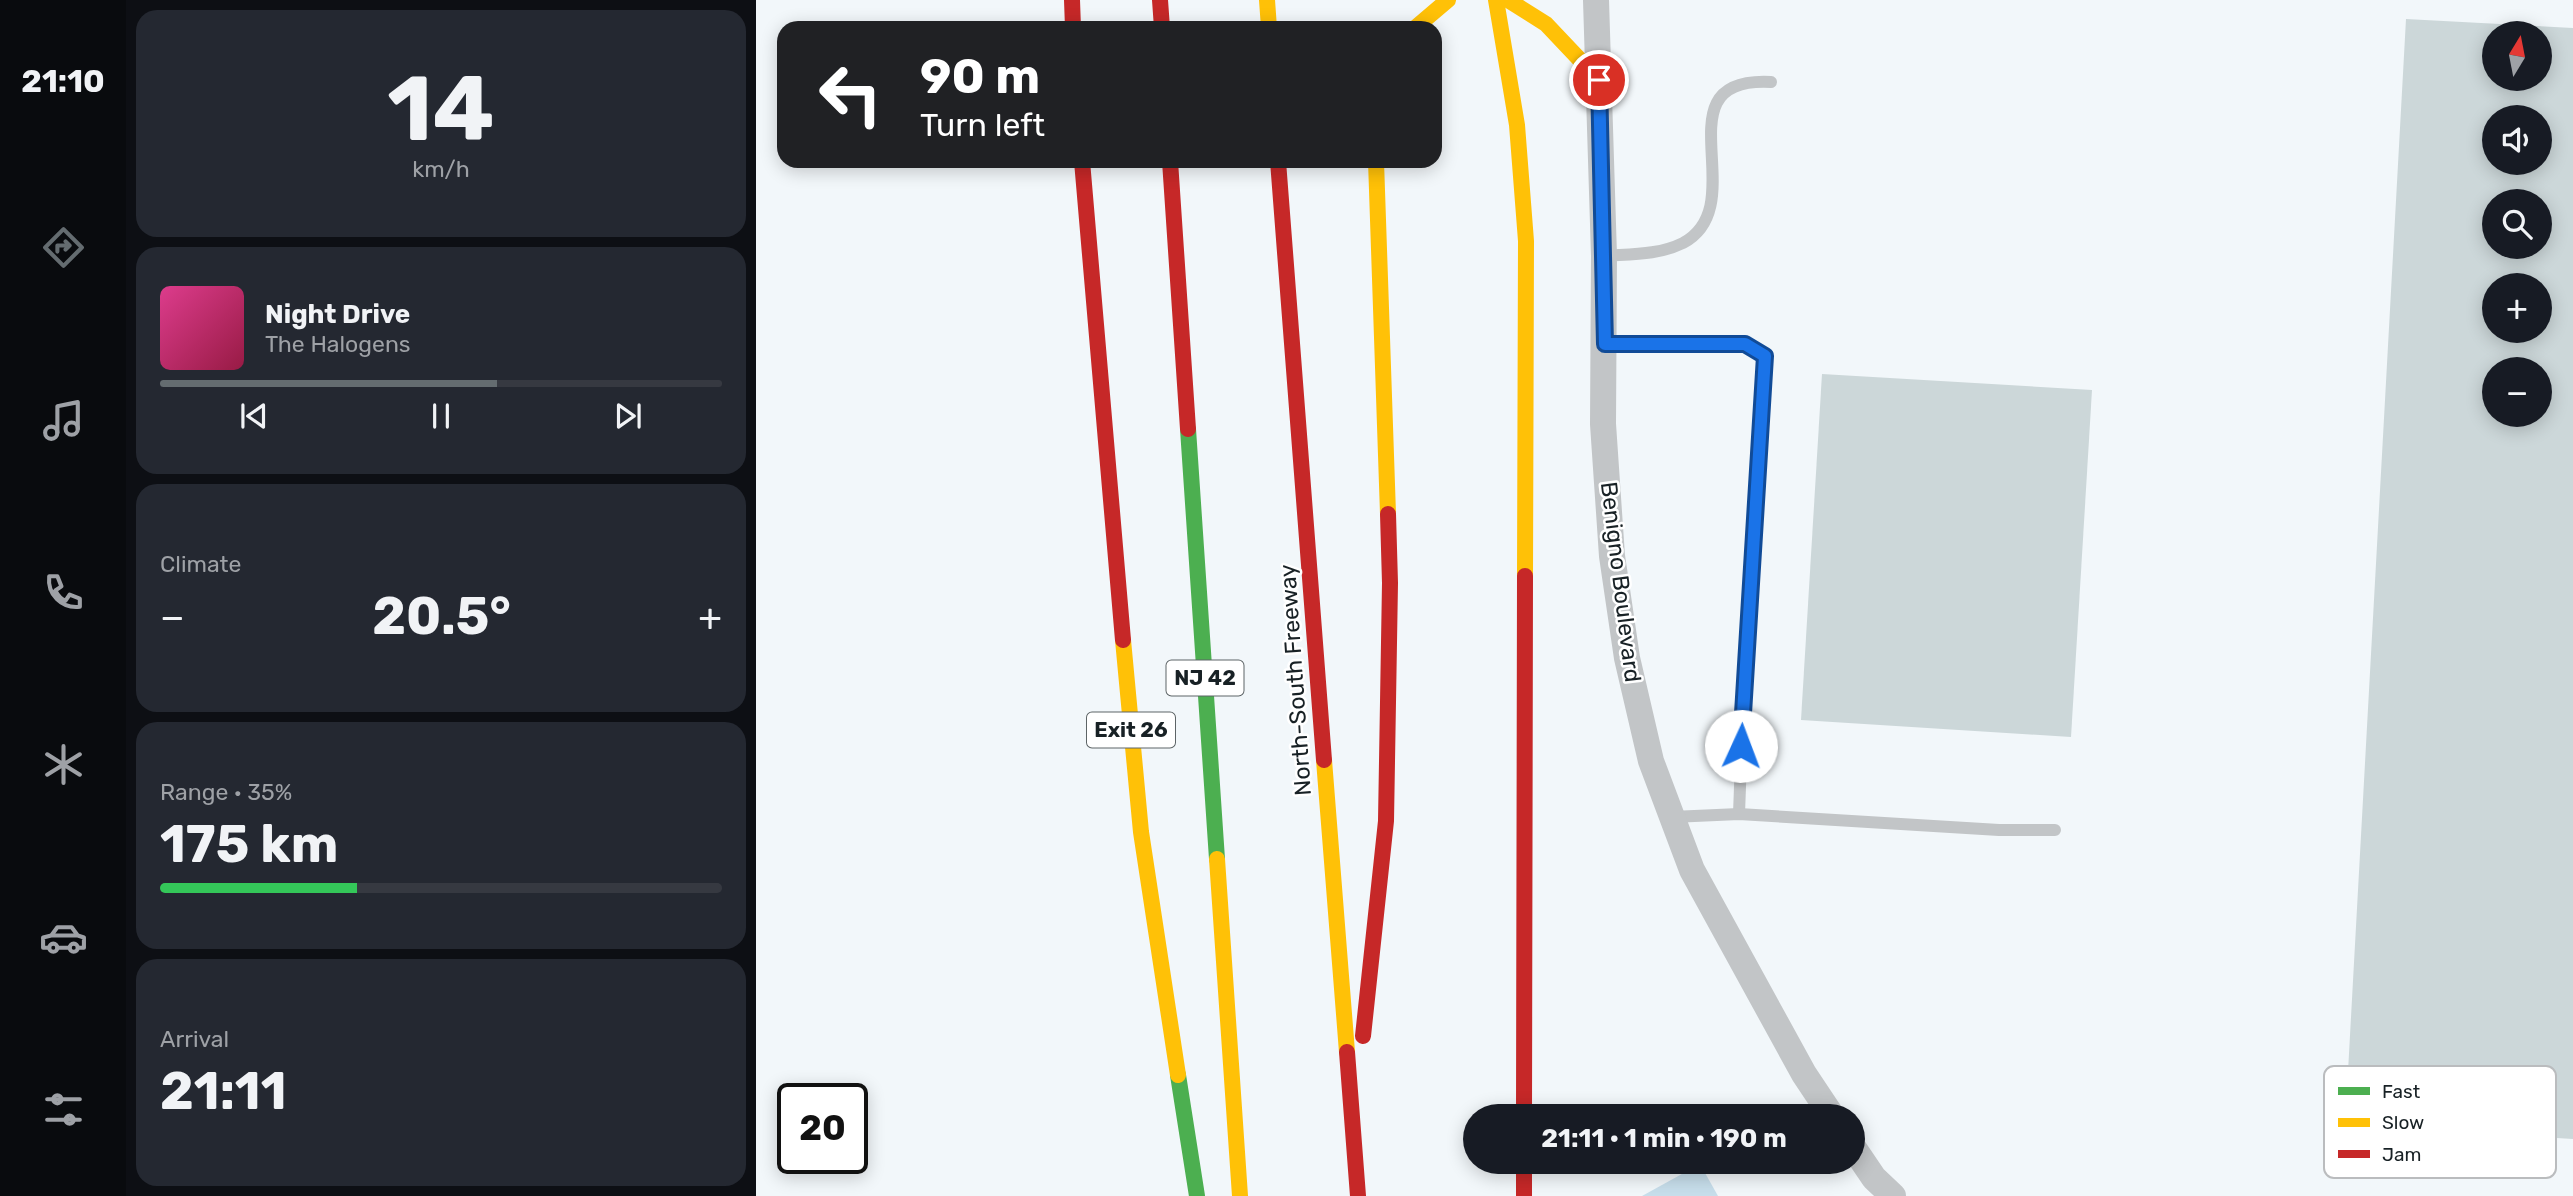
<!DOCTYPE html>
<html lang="en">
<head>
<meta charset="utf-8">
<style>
  :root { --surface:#171b24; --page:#242831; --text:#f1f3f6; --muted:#9ea1a6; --line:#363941; --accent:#646c70 }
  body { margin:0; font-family:Rubik,sans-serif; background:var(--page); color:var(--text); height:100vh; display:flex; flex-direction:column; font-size:26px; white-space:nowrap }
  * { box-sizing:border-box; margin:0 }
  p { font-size:23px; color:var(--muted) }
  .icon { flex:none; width:38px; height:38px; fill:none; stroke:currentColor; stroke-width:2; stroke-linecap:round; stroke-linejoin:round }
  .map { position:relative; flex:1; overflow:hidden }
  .sheet { display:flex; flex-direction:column; gap:10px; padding:10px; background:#0d0f14; width:630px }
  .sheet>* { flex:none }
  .guide { position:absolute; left:21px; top:21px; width:665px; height:147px; border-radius:21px; box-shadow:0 4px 18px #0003; background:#202124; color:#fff; overflow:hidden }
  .needle { width:46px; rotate:10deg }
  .tools { position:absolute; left:1726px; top:21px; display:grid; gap:14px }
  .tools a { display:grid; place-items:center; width:70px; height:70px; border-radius:50%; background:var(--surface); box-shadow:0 4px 18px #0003; font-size:35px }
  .speed { position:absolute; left:21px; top:1083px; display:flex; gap:14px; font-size:35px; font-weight:700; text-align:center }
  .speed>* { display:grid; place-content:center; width:91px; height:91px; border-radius:50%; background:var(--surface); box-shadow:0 4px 18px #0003; line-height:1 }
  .speed .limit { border:4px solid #111; border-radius:10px; background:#fff; color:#111 }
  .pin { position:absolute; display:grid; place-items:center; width:60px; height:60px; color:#fff; margin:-30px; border:4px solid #fff; border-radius:50%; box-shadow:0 2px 7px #0007 }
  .me { position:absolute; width:77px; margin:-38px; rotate:2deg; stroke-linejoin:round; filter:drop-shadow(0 0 5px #0008) }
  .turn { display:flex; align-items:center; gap:24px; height:147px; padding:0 28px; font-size:32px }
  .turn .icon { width:91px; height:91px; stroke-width:2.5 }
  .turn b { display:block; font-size:49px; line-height:60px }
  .big { font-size:52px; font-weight:700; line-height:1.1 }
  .sheet .tile { flex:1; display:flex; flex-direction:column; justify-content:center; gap:10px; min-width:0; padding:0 24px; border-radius:21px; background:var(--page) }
  .sheet .dial { align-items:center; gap:0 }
  .dial b { font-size:91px; line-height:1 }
  .song { display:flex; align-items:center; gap:21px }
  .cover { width:84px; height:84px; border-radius:10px; background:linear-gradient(135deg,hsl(330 70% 55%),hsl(340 70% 35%)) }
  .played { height:7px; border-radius:4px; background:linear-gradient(90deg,var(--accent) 60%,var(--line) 60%) }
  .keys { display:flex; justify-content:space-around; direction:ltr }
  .heat { display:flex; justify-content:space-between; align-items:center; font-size:38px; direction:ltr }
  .charge { height:10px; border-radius:5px; background:linear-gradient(90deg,#34c759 35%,var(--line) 0) }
  .trip { position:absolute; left:707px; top:1104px; width:402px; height:70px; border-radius:35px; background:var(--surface); box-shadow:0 4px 18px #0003; font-weight:700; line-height:70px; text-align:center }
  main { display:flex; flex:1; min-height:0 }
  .dock { display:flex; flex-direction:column; width:126px; justify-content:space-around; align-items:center; background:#090b0e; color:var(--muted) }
  .dock .icon { width:49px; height:49px }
  .dock .on { color:var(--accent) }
  .dock b { font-size:32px; color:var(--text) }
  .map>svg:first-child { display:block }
</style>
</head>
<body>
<main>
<nav class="dock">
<b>21:10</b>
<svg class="icon on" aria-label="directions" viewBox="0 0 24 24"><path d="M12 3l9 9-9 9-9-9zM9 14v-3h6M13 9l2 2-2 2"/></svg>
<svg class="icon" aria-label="music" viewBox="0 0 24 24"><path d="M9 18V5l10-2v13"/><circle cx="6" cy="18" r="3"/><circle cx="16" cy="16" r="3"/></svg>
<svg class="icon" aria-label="phone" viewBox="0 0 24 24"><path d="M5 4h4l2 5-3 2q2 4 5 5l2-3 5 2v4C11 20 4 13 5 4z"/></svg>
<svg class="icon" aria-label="climate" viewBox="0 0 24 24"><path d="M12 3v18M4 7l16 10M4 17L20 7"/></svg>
<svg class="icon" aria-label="car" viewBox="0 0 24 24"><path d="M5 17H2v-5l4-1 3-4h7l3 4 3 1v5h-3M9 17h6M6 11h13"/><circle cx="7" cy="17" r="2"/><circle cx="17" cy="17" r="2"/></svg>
<svg class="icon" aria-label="filters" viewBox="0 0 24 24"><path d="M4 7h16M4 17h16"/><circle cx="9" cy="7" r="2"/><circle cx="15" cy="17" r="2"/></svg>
</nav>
<section class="sheet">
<div class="tile dial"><b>14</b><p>km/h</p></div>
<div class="tile">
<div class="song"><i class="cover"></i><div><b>Night Drive</b><p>The Halogens</p></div></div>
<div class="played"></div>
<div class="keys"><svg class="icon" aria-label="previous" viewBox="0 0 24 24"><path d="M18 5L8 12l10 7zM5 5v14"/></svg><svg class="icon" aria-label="pause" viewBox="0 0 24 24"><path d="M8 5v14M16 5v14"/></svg><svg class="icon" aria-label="next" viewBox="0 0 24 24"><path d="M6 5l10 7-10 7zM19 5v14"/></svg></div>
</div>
<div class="tile"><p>Climate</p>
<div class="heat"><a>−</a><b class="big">20.5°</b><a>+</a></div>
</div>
<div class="tile"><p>Range · 35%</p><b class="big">175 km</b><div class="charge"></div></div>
<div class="tile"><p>Arrival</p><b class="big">21:11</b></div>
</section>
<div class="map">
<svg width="1817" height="1196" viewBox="0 0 1817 1196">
  <rect width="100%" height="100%" fill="#f2f7fa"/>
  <path fill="#c7deeb" d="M944,1164l18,32h-76z"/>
  <g fill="#ccd7d9" fill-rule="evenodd">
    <path d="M1650,19l167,9v1111l-228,-13zM1738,33h45v46h-45zM1738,117h45v46h-45zM1738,201h45v46h-45zM1738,285h45v46h-45zM1738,369h45v46h-45z"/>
    <path d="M1066,374l270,16 -21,347 -270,-17z"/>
  </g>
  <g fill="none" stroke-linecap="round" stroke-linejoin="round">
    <g stroke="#c2c5c7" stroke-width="12">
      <path d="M848,256c26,-2 55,-1 79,-13 73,-39 -27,-167 88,-161"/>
      <path d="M849,344h140l20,12 -9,126 -8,165 -5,58 -4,109"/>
      <path d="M916,817l67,-3 260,16h56"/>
    </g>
    <g stroke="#c2c5c7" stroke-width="26">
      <path d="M840,0l8,256 -1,168 9,132 15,102 24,103 41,109 112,204 28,42"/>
      <path d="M1097,1147l21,31 19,18"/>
    </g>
    <g stroke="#4caf50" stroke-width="16">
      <path d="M432,429l29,430"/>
      <path d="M422,1075l19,121"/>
    </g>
    <g stroke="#ffc107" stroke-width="16">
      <path d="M511,0l2,28"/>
      <path d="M740,0l21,125 9,116 -1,335"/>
      <path d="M752,0l38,24 53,56"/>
      <path d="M659,28l33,-28"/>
      <path d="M620,161l12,353"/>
      <path d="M367,640l18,192 37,243"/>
      <path d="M568,760l23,292"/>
      <path d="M461,859l23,337"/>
    </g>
    <g stroke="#c62828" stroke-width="16">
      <path d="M316,0l1,28"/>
      <path d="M404,0l2,28"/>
      <path d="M326,161l41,479"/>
      <path d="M414,161l18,268"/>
      <path d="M522,161l46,599"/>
      <path d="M607,1036l23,-215 4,-238 -2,-69"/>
      <path d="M591,1052l11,144"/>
      <path d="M768,1116l1,-540"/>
      <path d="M768,1162v34"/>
    </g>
  </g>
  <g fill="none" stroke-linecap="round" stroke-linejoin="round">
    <g stroke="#114b97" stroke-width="18">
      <path id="route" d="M843,80l6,264h140l20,12 -24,390"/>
    </g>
    <use href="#route" stroke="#1a73e8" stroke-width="12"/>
  </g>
  <g text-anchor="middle" stroke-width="5" stroke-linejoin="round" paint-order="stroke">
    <g fill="#fff" stroke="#5d6466" stroke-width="2">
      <rect x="410.5" y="660.5" width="77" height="35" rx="5"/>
      <rect x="331" y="712.5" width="88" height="35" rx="5"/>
    </g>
    <g font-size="21" font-weight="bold" fill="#182125">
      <text x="449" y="685">NJ 42</text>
      <text x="375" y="737">Exit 26</text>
    </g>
    <g font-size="23" fill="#182125" stroke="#fff">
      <text transform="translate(865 582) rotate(83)" y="8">Benigno Boulevard</text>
      <text transform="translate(539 680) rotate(-94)" y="8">North-South Freeway</text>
    </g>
  </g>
  <rect x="1568" y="1066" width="232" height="112" rx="10" fill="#fff" stroke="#babcbe" stroke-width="2"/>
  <rect x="1582" y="1087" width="32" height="8" fill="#4caf50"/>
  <rect x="1582" y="1118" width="32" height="9" fill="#ffc107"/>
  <rect x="1582" y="1150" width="32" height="8" fill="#c62828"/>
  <g font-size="19" fill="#182125">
    <text x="1626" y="1098">Fast</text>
    <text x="1626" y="1129">Slow</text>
    <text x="1626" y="1161">Jam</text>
  </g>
</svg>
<div class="tools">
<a><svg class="needle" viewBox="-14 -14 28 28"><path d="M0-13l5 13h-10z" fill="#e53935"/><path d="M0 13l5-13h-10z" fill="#9ea1a6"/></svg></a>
<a><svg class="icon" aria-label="sound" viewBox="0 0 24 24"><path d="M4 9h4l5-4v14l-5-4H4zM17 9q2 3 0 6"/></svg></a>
<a><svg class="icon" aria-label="search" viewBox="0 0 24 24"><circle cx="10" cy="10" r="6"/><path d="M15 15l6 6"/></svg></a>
<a>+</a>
<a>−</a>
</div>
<div class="speed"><div class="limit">20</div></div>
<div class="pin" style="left:843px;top:80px;background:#d93025"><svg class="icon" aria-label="arrive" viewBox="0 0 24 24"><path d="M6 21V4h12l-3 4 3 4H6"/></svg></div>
<svg class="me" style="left:985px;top:746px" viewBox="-20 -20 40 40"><circle r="19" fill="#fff"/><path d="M0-13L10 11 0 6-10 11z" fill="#1a73e8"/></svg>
<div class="trip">21:11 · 1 min · 190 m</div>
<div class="guide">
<div class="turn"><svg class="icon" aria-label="left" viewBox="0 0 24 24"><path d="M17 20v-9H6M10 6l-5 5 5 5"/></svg><div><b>90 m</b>Turn left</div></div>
</div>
</div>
</main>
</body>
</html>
